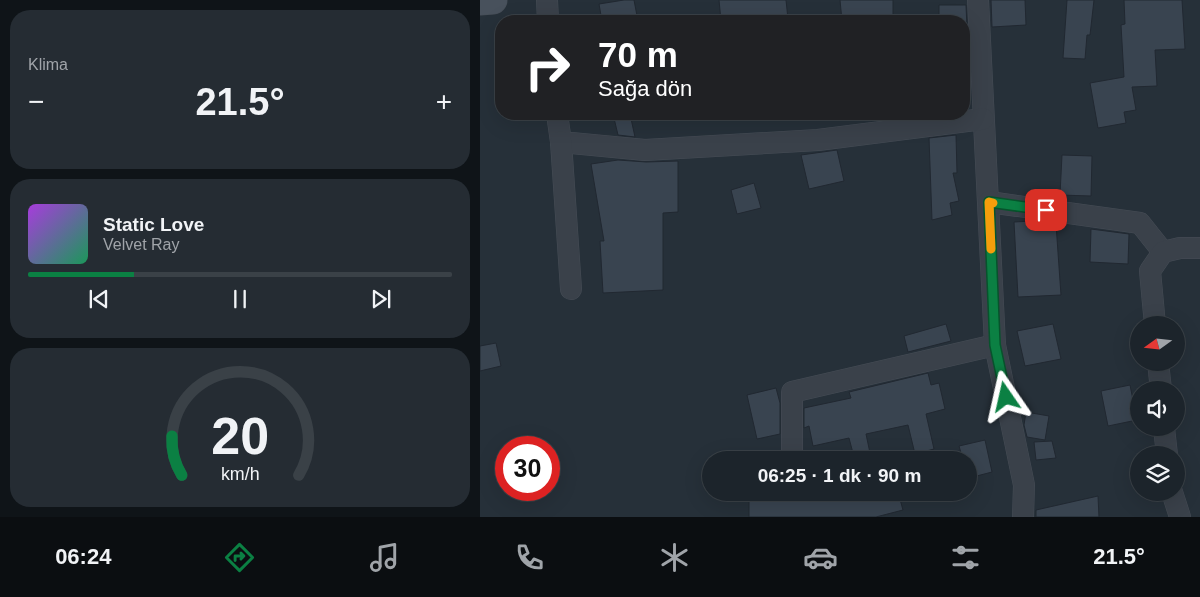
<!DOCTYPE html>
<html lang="tr">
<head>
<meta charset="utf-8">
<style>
  :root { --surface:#1c242b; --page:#252c33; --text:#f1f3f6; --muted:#a0a4a9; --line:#3a4147; --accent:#0b8043 }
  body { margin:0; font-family:Helvetica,sans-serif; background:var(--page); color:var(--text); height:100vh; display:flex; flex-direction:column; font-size:19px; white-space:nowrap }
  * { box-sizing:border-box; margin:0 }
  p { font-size:16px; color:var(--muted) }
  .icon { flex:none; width:28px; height:28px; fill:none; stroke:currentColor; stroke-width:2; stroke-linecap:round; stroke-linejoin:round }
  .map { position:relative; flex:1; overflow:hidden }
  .sheet { display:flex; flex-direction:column; gap:10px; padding:10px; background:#0f1418; width:480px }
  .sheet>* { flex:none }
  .guide { position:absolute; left:15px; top:15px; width:475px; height:105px; border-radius:20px; box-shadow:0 5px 20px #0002,0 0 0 1px var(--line); background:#202124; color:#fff; overflow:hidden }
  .needle { width:32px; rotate:255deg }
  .tools { position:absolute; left:650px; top:316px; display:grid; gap:10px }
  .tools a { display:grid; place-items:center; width:55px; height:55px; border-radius:50%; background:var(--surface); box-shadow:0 5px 20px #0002,0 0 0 1px var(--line); font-size:25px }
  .speed { position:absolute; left:15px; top:436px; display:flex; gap:10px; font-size:25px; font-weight:700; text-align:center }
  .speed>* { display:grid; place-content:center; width:65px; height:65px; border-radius:50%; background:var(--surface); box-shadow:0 5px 20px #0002,0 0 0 1px var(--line); line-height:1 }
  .speed .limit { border:8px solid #d22; background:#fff; color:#111 }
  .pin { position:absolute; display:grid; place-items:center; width:42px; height:42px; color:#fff; margin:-21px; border-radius:10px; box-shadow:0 2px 8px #0006 }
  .me { position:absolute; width:55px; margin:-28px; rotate:349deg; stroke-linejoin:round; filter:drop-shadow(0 0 4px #0008) }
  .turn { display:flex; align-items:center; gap:18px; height:105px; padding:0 20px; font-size:22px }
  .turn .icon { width:65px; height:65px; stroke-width:2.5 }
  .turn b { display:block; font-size:35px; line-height:42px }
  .big { font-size:38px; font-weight:700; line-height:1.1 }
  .sheet .widget { flex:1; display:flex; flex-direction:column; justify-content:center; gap:8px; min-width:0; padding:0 18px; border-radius:20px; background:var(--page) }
  .sheet .dial { align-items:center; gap:0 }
  .dial svg { height:130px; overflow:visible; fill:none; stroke:var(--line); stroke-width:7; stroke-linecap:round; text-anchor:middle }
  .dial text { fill:var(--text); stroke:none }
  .song { display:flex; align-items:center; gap:15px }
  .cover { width:60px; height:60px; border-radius:8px; background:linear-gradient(135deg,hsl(280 70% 55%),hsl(150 70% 35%)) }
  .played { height:5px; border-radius:2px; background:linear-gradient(90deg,var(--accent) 25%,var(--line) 25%) }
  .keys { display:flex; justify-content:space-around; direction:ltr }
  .heat { display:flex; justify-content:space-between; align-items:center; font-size:28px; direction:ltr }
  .trip { position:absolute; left:222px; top:451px; width:275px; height:50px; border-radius:25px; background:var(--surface); box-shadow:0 5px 20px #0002,0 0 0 1px var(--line); font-weight:700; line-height:50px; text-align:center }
  .menu { display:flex; height:80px; justify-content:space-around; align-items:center; background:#0b0e11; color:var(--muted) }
  .menu .icon { width:35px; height:35px }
  .menu .active { color:var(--accent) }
  .menu b { font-size:22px; color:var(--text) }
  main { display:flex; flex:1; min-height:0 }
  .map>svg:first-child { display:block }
</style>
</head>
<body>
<main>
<section class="sheet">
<div class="widget"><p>Klima</p>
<div class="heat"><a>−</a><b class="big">21.5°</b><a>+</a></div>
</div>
<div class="widget">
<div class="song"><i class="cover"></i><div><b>Static Love</b><p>Velvet Ray</p></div></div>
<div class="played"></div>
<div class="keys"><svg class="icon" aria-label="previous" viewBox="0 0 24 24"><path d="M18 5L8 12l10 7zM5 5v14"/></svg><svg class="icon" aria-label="pause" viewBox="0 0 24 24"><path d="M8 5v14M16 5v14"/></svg><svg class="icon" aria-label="next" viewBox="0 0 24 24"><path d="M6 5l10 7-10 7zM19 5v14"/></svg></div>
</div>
<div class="widget dial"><svg viewBox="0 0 100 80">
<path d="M14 69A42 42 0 1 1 86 69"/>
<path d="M14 69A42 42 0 0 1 8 45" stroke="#0b8043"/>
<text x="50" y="56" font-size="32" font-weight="700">20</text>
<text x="50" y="72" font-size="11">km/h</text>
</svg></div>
</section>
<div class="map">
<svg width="720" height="517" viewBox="0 0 720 517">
  <rect width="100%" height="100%" fill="#263039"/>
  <g fill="#394450" stroke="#212831">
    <path d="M144,0h10l4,21h-36l-3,-17z"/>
    <path d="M239,0h67l2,19 -23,2h-44z"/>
    <path d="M360,0h53v21h-51z"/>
    <path d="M511,0h34l1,25 -34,2z"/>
    <path d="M587,0h27l-4,35h-3l-2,24 -22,-1z"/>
    <path d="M644,0h58l3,49 -30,1 2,36 -25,1 4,23 -12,2 2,11 -28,5 -8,-45 34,-6 -3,-52 4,-1z"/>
    <path d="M459,5h27l1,23h-3v-7h-25z"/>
    <path d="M133,114h17l5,23 -17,-2z"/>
    <path d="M476,135l1,38h-4l6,28 -9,2 2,12 -20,5 -3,-82z"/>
    <path d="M357,150l7,31 -35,8 -8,-34z"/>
    <path d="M582,155l30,1 -1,40 -31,-1z"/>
    <path d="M138,160l28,2 32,-1v51l-15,1v77l-60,3 -3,-52h4l-13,-77z"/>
    <path d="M274,183l7,25 -24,6 -6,-24z"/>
    <path d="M552,221l24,3 5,71 -43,2 -4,-75z"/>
    <path d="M611,229l38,5 -1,30 -38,-2z"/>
    <path d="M466,324l5,17 -43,11 -4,-16z"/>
    <path d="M573,324l8,35 -36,7 -8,-35z"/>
    <path d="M16,343l5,23 -21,5v-25z"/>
    <path d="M448,373l3,12 8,-2 6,26 -19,5 8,35 -19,5 -7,-29 -42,9 4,19 -16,4 -5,-19 -36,8 -4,-20 -5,2v-20l47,-10 -2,-6z"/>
    <path d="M650,385l7,35 -29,6 -7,-35z"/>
    <path d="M296,388l4,15v31l-23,5 -10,-44z"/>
    <path d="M546,412l23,4 -4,24 -18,-3 -3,-12z"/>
    <path d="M505,440l7,32 -23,6v-18h-6l-4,-14z"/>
    <path d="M572,441l4,17 -20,2 -2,-18z"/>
    <path d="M269,492h28v6l21,-6h100l5,18 -27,7h-127z"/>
    <path d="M618,496l1,21h-63v-7z"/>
  </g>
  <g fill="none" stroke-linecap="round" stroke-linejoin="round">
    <g stroke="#464d56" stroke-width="22">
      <g id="street">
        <path d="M67,0l1,21"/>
        <path d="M498,0l17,345 29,140 -1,32"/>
        <path d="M77,114l4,28 84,8 173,-10 165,-21"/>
        <path d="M81,142l10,147"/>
        <path d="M509,202l151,21 23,29"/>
        <path d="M675,325l-5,-54 13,-19 17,-4h20"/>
        <path d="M678,362l3,28"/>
        <path d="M684,428l3,27"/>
        <path d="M312,460v-68l203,-47"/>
        <path d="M692,492l8,25"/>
      </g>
    </g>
    <g stroke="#464d56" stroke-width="29">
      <path id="secondary" d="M0,1l13,-1"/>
    </g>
    <use href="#street" stroke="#3a414a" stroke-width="21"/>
    <use href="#secondary" stroke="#48515c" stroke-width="28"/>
  </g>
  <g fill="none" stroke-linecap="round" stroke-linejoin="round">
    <g stroke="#07532c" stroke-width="12">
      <path id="route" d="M526,397l-11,-52 -6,-143 57,8"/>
    </g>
    <use href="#route" stroke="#0b8043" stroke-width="9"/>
    <path stroke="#f59e0b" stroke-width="9" d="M511,249l-2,-47 4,1"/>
  </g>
</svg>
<div class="tools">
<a><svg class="needle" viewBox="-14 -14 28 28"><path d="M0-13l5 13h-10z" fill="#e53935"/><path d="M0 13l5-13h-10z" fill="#a0a4a9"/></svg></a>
<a><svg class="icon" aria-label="sound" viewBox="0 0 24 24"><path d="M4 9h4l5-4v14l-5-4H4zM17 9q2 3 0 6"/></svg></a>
<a><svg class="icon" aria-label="layers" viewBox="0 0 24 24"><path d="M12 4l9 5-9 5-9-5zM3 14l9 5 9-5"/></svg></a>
</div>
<div class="speed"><div class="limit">30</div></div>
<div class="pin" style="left:566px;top:210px;background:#d93025"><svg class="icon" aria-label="arrive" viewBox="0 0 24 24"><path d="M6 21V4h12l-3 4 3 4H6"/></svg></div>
<svg class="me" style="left:526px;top:397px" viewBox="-20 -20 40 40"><path d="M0-17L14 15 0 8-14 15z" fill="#0b8043" stroke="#fff" stroke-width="4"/></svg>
<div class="trip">06:25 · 1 dk · 90 m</div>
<div class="guide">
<div class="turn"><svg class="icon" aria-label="right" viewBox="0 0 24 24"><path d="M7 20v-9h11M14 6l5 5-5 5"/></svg><div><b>70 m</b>Sağa dön</div></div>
</div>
</div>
</main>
<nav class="menu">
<b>06:24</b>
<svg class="icon active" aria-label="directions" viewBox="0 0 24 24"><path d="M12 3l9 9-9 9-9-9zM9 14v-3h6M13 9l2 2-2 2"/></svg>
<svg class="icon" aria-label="music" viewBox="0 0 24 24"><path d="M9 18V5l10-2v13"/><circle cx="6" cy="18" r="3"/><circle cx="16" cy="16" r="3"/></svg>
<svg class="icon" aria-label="phone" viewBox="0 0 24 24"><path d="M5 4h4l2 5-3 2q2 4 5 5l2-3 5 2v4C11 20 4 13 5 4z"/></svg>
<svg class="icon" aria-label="climate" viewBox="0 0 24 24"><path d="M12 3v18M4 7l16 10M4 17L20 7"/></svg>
<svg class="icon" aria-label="car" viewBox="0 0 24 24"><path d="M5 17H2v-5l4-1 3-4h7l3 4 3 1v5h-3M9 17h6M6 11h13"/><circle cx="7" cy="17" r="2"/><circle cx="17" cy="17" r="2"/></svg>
<svg class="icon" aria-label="filters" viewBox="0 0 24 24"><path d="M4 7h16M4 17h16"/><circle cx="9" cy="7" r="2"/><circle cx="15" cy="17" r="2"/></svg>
<b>21.5°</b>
</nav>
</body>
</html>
